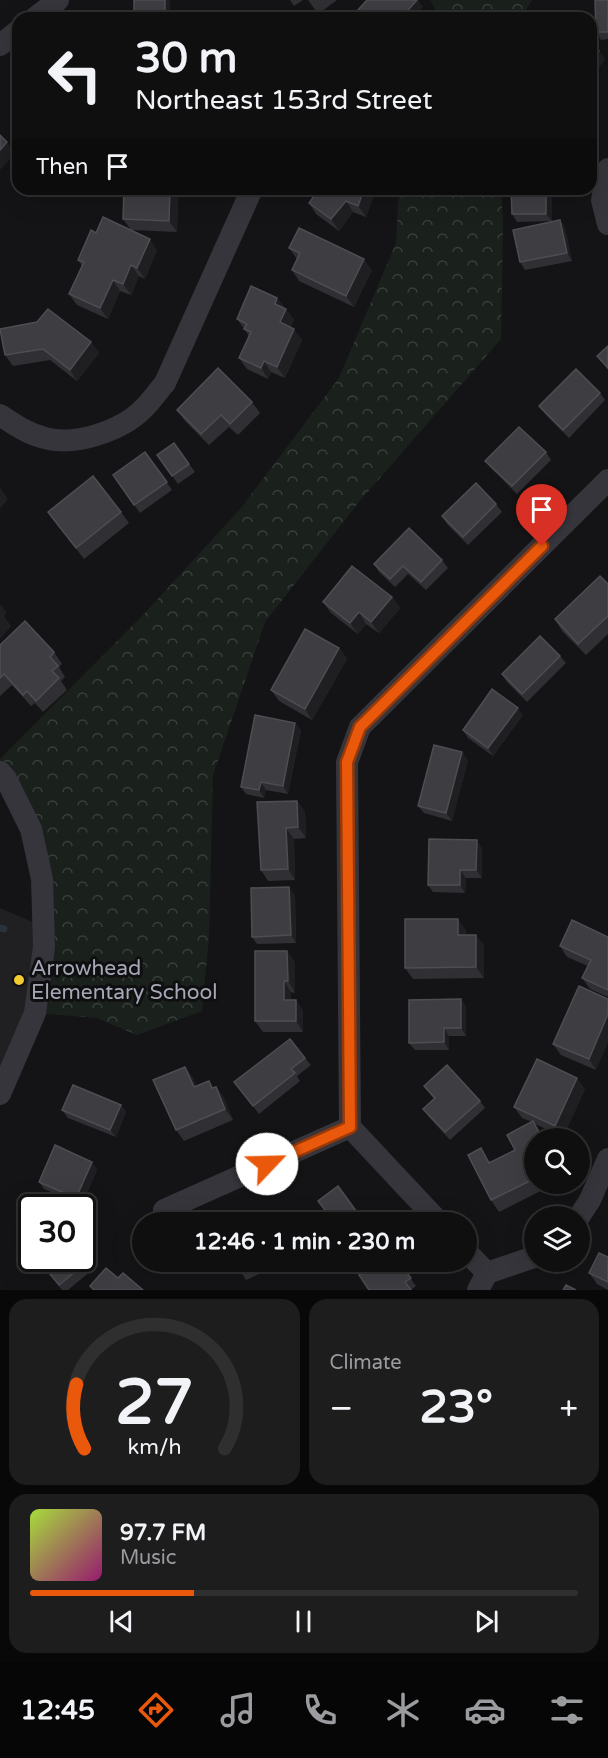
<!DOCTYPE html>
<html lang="en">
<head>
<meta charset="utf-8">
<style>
  :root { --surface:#0f0f10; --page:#1d1d1e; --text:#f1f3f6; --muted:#9b9c9f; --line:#2f2f30; --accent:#ea580c }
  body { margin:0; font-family:"Varela Round",sans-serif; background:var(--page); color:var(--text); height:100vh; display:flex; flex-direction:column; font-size:22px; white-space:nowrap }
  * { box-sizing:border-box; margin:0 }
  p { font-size:20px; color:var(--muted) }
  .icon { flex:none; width:33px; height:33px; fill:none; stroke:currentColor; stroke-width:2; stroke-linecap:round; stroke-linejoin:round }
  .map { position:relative; height:1290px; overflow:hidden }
  .side { display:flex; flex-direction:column; gap:9px; padding:9px; background:#080809; flex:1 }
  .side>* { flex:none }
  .guide { position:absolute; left:12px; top:12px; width:585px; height:183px; border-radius:18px; box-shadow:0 6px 24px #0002,0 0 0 2px var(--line); background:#0f0f10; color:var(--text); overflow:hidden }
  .fabs { position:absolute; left:524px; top:1128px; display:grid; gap:12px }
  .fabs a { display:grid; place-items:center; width:66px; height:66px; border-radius:50%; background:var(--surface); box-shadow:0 6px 24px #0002,0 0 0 2px var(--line); font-size:30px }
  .speed { position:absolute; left:18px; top:1194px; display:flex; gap:12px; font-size:30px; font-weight:700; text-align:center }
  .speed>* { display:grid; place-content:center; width:78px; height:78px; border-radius:50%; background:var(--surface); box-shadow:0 6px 24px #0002,0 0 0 2px var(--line); line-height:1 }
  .speed .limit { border:3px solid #111; border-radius:9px; background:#fff; color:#111 }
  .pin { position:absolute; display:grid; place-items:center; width:51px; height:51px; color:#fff; margin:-62px -26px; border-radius:50% 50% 50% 0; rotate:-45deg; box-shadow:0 0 6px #0007 }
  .pin .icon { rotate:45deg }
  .me { position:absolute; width:66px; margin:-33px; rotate:66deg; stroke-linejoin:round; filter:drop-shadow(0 0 4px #0008) }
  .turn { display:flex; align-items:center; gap:21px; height:126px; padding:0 24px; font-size:27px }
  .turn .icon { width:78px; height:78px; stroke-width:2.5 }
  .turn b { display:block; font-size:42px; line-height:51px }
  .then { display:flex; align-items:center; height:57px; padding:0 24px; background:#0003; gap:12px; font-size:22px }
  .big { font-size:45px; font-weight:700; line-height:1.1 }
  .side .widget { flex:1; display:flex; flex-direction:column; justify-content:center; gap:9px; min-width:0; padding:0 21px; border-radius:18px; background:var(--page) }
  .side .dial { align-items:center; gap:0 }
  .dial svg { height:156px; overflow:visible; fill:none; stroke:var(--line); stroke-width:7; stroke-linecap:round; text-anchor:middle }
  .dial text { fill:var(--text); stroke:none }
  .song { display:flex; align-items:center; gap:18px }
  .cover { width:72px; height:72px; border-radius:9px; background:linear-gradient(135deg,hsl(80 70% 55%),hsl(320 70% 35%)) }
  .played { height:6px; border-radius:3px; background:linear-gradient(90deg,var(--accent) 30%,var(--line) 30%) }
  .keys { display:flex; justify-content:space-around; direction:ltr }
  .heat { display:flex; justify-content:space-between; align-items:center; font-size:33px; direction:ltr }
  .side .tiles { flex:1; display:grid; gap:9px; grid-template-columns:1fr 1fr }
  .widget:last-child { grid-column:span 2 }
  .trip { position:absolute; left:132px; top:1212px; width:345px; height:60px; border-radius:30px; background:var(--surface); box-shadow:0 6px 24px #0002,0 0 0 2px var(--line); font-weight:700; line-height:60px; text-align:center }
  .tab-bar { display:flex; height:96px; justify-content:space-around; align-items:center; background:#060606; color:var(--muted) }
  .tab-bar .icon { width:42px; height:42px }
  .tab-bar .selected { color:var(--accent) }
  .tab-bar b { font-size:27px; color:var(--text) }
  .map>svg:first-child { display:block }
</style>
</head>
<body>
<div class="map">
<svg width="608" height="1290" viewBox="0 0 608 1290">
  <defs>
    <pattern id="forest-crowns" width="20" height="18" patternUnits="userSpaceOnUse" patternTransform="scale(1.5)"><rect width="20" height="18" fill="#1a211c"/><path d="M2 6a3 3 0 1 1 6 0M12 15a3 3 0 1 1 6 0" fill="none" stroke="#383e3b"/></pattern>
  </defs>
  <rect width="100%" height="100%" fill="#141416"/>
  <path fill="#202023" d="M0,908l44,19v20l-44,146z"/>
  <g fill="url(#forest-crowns)">
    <path d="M430,0h102l-11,18h-81z"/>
    <path d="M399,189h102l2,35 -2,115 -142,163 -94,120 -52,153 -4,162 -7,74 -65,24 -40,-17 -62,-5 7,-134 -42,-100v-20l145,-146 96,-105 98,-130 57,-135z"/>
  </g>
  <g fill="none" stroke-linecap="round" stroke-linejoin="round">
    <path stroke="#2a313a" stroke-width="7" d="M0,928l4,1"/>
    <g stroke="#35353b" stroke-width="22">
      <path d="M35,18l23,-18"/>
      <path d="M0,45l18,-14"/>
      <path d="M608,169l-6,31 6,24"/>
      <path d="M0,415c15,10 28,19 45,23 30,9 78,-8 99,-30 8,-8 14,-17 21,-25l87,-194"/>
      <path d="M0,772l6,7 25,50 11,50 2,68 -9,66 -35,81"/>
      <path d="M164,1210l186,-83"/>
      <path d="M579,1217l11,-17 18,-41"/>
      <path d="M439,1222l-89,-95 -3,-365 13,-35 248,-247"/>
      <path d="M466,1251l21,22"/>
      <path d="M478,1290l9,-17 47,-16"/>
    </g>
  </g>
  <g fill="#303034">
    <path d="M290,0h13l-9,6z"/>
    <path d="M308,0h29l-19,14z"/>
    <path d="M608,0v39l-7,1 -5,-8z"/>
    <path d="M124,189h54l-1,43 -46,-2 -8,-11z"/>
    <path d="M376,189l-10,28 -13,-5 -14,19 -23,-17 -7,-11z"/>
    <path d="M552,189v32l-35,1 -5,-8z"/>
    <path d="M560,220l5,8 7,33 -47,9 -5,-8z"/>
    <path d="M289,248l83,22 -18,37 -55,-26 -7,-11 5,-11z"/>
    <path d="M157,250l-12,29 -6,-3 -8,19 -11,-4 -12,28 -31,-14 -8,-11 13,-28 -4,-6z"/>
    <path d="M277,298l17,22 -3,7 11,13 -17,38 -14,-6 -3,7 -21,-10 -8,-11 10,-22 -12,-17z"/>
    <path d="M91,342l8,11 -22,28 -27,-21 -37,6 -8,-11z"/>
    <path d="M608,346v24l-11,-14z"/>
    <path d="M600,393l5,7 -36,38 -24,-24 -6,-8z"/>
    <path d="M252,402l8,11 -22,22 -9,-8 -20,18 -24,-24 -8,-11z"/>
    <path d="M174,443l21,29 -17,12 -21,-29z"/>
    <path d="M145,452l27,38 -32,23 -27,-38z"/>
    <path d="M546,452l5,8 -34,34 -26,-26 -6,-7z"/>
    <path d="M496,504l6,8 -34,33 -21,-21 -5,-8z"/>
    <path d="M48,512h73l8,11 -45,36z"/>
    <path d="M442,560l6,8 -22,22 -18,-16 -13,13 -16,-15 -5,-8z"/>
    <path d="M608,584v50l-22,21 -24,-24 -7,-12z"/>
    <path d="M392,597l8,11 -21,25 -13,-9 -8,10 -27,-21 -8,-11z"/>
    <path d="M0,645l54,7 8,12 -3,3 6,10 -4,4 6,9 -24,22 -8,-9 -4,3 -19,-21 -12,11z"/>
    <path d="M339,648l8,11 -35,61 -33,-19 -8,-11z"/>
    <path d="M560,656l6,7 -39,39 -20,-20 -5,-8z"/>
    <path d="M523,715l-30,41 -25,-18 -5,-8z"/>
    <path d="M295,723l6,7 -13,64 -22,-4 -2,8 -18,-4 -5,-7z"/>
    <path d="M468,760l-16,61 -28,-8 -6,-7z"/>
    <path d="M297,801l8,11 1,26 -12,1 1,41 -27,1 -7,-11z"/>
    <path d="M482,848v30h-16l-1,15 -32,-1 -5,-7z"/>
    <path d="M295,895l1,48 -39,1 -5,-7z"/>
    <path d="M466,930v5h10l8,11v32l-71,1 -8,-11z"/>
    <path d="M608,937v60l-18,-8 -8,-11 6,-12 -21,-9 -7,-11z"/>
    <path d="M287,951l8,11v31l-4,-1v8h5l7,11v21h-40l-8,-11z"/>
    <path d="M579,986l17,84 -35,-15 -8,-11z"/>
    <path d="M461,999l5,8v29h-17v14h-34l-6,-7z"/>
    <path d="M305,1058l6,7 -14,11 3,5 -41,33 -25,-32z"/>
    <path d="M185,1067l8,11 3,8 18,2 2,-1 8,11 9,22 -49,21 -8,-11z"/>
    <path d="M424,1086l56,15 5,7 -35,32 -21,-23 -6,-8 11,-10z"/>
    <path d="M585,1089l-22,48 -28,-13 9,14h-10v46h20l-55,28 -8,-12 -2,-41 1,3 25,-12 17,-28 -10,-4 -8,-11z"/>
    <path d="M121,1105l5,7 -10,25 -48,-19 -6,-8z"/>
    <path d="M97,1169l-15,36 -38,-16 -5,-7z"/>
    <path d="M608,1257v33l-11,-6 -8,-11z"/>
    <path d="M36,1258h46l10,12 -24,20h-6z"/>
    <path d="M236,1262h49l-39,18 -5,-8z"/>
    <path d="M399,1262l17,24 -5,4h-42z"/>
  </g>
  <g fill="#1f1f22">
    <rect x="165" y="0" width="5" height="18"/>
    <path d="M417,0h1l5,7 -10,11h-12z"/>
    <path d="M599,51l6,8 -14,21v-16z"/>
    <path d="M7,142l8,11 -15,17v-20z"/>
    <path d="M170,189h8l-1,43 -8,-11z"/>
    <path d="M364,189h12l-10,28 -8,-11z"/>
    <path d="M546,189h6v32l-6,-7z"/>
    <path d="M346,201l7,11 -14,19 -8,-12z"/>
    <path d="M560,220l5,8 7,33 -5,-8z"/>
    <path d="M150,239l7,11 -12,29 -8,-11z"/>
    <path d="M364,259l8,11 -18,37 -8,-11z"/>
    <path d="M131,265l8,11 -8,19 -8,-11z"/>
    <path d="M113,280l7,11 -12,28 -8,-11z"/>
    <path d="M277,298l8,11 -10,-5z"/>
    <path d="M286,309l8,11 -6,14 -8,-12z"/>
    <path d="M294,329l8,11 -17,38 -8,-11z"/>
    <path d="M91,342l8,11 -22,28 -7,-11z"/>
    <path d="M264,361l7,11 -3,7 -7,-11z"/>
    <path d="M0,487l8,12 -8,10z"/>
    <path d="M392,597l8,11 -21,25 -8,-11z"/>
    <path d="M0,604l7,9 -3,3 7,10 -11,13z"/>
    <path d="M359,612l7,12 -8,10 -8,-11z"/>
    <path d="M339,648l8,11 -35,61 -7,-11z"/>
    <path d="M518,708l5,7 -30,41 -5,-8z"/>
    <path d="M295,723l6,7 -13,64 -5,-8z"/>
    <path d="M462,752l6,8 -16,61 -6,-8z"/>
    <path d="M261,782l5,8 -2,8 -5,-8z"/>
    <path d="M297,801l8,11 1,26 -8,-11z"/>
    <path d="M286,828l8,11 1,41 -7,-11z"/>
    <path d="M477,840l5,8v30l-6,-8z"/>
    <path d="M460,870l6,8 -1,15 -5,-8z"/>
    <path d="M289,887l6,8 1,48 -5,-8z"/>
    <path d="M458,919l8,11v16l-8,-11z"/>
    <path d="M476,935l8,11v32l-8,-11z"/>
    <path d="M287,951l8,11v31l-7,-12z"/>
    <path d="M284,981l7,11v19l-7,-11z"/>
    <path d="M461,999l5,8v29l-5,-8z"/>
    <path d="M296,1000l7,11v21l-7,-11z"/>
    <path d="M608,1014v29l-12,27 -7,-11z"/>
    <path d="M444,1028l5,8v14l-5,-8z"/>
    <path d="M185,1067l8,11 9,20 -8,-11z"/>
    <path d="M577,1078l8,11 -22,48 -8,-11z"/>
    <path d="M216,1087l8,11 9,22 -8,-11z"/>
    <path d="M121,1105l5,7 -10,25 -6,-7z"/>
    <path d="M533,1121l8,11 3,6h-2z"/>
    <path d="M92,1162l5,7 -15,36 -6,-7z"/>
  </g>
  <g fill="#3d3d42" stroke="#4d4e54" stroke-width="1.5">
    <rect x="134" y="0" width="31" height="18"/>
    <path d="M367,0h50l-16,18h-33l-10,-8z"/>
    <path d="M595,0h13v32h-12z"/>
    <path d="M591,46l8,5 -8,13z"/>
    <path d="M0,135l7,7 -7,8z"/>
    <path d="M124,189h46l-1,32 -46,-2z"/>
    <path d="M319,189h45l-6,17 -12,-5 -15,18 -22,-16z"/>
    <path d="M511,189h35v25h-34z"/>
    <path d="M103,217l47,22 -13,29 -6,-3 -8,19 -10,-4 -13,28 -31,-14 15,-32 -6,-2 13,-30 5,3z"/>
    <path d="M560,220l7,33 -47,9 -7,-32z"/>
    <path d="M299,228l65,31 -18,37 -54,-26 8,-17 -11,-5z"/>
    <path d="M251,286l26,12 -2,6 11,5 -6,13 14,7 -17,38 -13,-6 -3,7 -22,-10 12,-26 -7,-3 3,-5 -10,-5z"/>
    <path d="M48,309l43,33 -21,28 -27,-21 -38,6 -5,-26 37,-7z"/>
    <path d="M608,346v22l-11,-12z"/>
    <path d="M218,368l34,34 -22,22 -9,-9 -20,19 -24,-24z"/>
    <path d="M576,369l24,24 -37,37 -24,-24z"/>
    <path d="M519,427l27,25 -34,34 -27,-25z"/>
    <path d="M174,443l15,21 -17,12 -15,-21z"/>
    <path d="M145,452l22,30 -33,23 -21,-30z"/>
    <path d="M93,476l28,36 -45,36 -28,-36z"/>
    <path d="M476,483l20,21 -33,33 -21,-21z"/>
    <path d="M409,528l33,32 -21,22 -18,-16 -13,13 -16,-15z"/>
    <path d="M352,566l40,31 -21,25 -12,-10 -9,11 -27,-21z"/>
    <path d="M600,576l8,8v32l-30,28 -23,-25z"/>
    <path d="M25,621l29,31 -4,5 8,9 -6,5 7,7 -23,23 -9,-10 -4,4 -19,-21 -4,4v-33z"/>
    <path d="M305,629l34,19 -34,61 -34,-19z"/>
    <path d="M540,636l20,20 -38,38 -20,-20z"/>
    <path d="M492,689l26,19 -30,40 -25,-18z"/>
    <path d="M255,715l40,8 -12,63 -22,-4 -2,8 -18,-3z"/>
    <path d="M434,745l28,7 -16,61 -28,-7z"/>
    <path d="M297,801l1,26 -12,1 2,41 -27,1 -4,-68z"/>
    <path d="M429,839l48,1 -1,30h-16v15h-32z"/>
    <path d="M289,887l2,48 -39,2 -1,-49z"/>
    <path d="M405,919h53v16h18v32l-71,1z"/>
    <path d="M572,920l36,17v53l-26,-12 9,-18 -31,-14z"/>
    <path d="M255,951h32l1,30h-4v19h12v21h-41z"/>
    <path d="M579,986l29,13v15l-19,45 -36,-15z"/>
    <path d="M461,999v29h-17v14l-35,1v-43z"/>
    <path d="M290,1039l15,19 -14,11 4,4 -42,33 -19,-24z"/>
    <path d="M537,1059l40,19 -22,48 -41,-19z"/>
    <path d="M447,1065l33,36 -35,31 -22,-23 12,-11 -11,-12z"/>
    <path d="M185,1067l9,20 15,-6 3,7 4,-1 9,22 -49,21 -23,-50z"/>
    <path d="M73,1085l48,20 -11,25 -48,-20z"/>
    <path d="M533,1121l9,17h-8v41l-43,21 -23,-45 13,-7 8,15 26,-13 -8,-15z"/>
    <path d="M55,1145l37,17 -16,36 -37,-16z"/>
    <path d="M338,1186l24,33 -5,3h-23l-16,-21z"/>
    <path d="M264,1213l5,9h-25z"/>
    <path d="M32,1243v9l-5,-6z"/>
    <path d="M599,1253l9,4v25l-19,-9z"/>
    <path d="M37,1258h45l4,5 -27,22z"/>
    <path d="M236,1262h28l-23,10z"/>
    <path d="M380,1262h19l12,16 -6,4 6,8h-42l-10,-15z"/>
    <path d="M106,1268l12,10 5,-5 20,17h-49l-4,-4z"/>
    <path d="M566,1285l10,5h-13z"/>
  </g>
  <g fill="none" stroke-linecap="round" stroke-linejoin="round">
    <g stroke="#983908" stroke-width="15">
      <path id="route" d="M267,1164l83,-37 -3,-365 13,-35 182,-181"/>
    </g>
    <use href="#route" stroke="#ea580c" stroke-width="10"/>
  </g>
  <circle fill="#f3cc2f" stroke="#0f0f11" stroke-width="2" cx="19" cy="980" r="6"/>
  <g text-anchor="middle" stroke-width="6" stroke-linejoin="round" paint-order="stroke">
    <g font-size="21" fill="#a6a8b6" stroke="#0f0f11" text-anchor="start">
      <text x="31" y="975">Arrowhead<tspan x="31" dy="24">Elementary School</tspan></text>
    </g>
  </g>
</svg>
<div class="fabs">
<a><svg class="icon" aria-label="search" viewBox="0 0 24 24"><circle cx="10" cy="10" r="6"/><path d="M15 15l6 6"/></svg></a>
<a><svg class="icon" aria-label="layers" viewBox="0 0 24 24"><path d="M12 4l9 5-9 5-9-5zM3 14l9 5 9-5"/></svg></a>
</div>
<div class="speed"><div class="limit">30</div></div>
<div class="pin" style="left:542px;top:546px;background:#d93025"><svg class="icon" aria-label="arrive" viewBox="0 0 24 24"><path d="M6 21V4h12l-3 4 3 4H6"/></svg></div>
<svg class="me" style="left:267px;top:1164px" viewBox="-20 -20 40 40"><circle r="19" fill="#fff"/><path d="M0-13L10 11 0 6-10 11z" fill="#ea580c"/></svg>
<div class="trip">12:46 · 1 min · 230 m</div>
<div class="guide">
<div class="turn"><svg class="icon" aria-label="left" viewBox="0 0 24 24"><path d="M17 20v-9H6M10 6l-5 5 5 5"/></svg><div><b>30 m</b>Northeast 153rd Street</div></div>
<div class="then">Then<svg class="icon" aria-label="arrive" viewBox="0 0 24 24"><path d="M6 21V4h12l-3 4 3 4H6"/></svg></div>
</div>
</div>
<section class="side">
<div class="tiles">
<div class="widget dial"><svg viewBox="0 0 100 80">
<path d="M14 69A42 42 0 1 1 86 69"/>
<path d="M14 69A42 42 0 0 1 10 36" stroke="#ea580c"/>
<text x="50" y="56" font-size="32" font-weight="700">27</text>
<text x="50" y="72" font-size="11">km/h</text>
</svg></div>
<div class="widget"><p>Climate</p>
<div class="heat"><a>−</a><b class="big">23°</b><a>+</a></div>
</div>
<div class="widget">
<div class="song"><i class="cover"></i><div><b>97.7 FM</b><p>Music</p></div></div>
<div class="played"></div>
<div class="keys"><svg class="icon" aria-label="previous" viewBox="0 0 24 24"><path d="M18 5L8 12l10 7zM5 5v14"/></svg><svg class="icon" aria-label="pause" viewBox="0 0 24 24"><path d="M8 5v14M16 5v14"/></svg><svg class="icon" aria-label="next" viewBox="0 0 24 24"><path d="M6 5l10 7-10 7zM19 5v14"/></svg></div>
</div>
</div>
</section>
<nav class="tab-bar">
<b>12:45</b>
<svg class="icon selected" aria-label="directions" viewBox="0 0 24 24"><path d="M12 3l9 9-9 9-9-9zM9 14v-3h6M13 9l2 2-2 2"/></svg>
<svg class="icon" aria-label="music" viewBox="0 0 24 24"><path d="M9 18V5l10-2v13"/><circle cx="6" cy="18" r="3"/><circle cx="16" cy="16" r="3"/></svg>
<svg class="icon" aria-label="phone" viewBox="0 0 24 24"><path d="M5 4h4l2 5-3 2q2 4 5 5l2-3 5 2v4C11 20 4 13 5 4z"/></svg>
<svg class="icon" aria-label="climate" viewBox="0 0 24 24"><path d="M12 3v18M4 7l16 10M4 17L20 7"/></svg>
<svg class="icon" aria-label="car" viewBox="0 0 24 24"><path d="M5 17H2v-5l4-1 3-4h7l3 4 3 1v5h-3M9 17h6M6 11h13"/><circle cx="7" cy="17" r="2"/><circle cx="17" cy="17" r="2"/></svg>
<svg class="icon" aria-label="filters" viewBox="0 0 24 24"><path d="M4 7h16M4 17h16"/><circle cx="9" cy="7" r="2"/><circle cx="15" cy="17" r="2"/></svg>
</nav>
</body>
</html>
